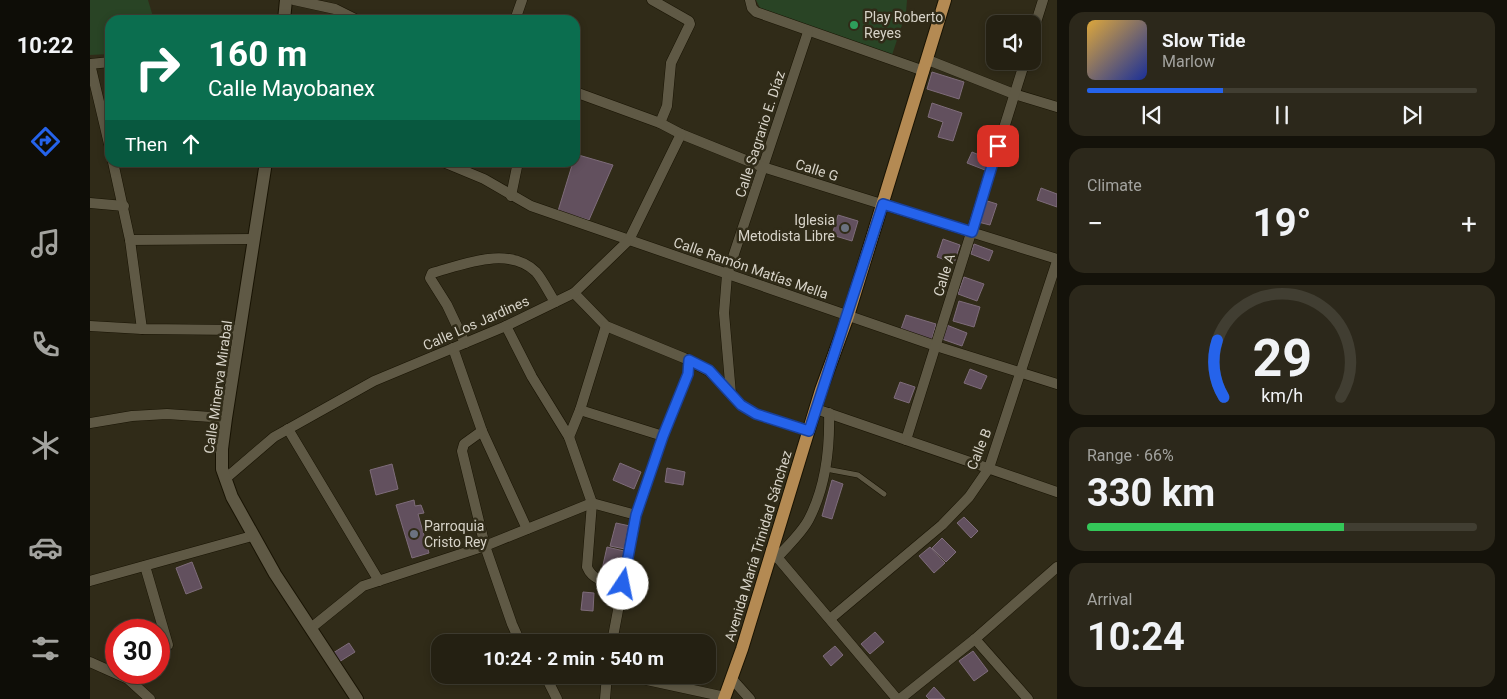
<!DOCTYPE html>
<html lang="en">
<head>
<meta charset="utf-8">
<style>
  :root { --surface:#242012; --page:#2c281b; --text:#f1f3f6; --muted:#a3a39f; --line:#413e32; --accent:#2563eb }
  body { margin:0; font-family:Roboto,sans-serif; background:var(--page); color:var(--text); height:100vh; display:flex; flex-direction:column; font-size:19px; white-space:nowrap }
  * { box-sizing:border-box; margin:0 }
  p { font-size:16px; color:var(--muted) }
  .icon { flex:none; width:28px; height:28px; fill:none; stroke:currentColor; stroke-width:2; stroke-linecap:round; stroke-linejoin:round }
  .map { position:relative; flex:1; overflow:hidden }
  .sheet { display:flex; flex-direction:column; gap:12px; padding:12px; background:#14120a; width:450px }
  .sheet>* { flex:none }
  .guide { position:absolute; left:15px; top:15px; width:475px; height:152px; border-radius:15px; box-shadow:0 2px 8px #0003,0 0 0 1px var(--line); background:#0b6e4f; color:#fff; overflow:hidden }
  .tools { position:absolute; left:896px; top:15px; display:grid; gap:10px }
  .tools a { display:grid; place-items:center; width:55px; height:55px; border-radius:10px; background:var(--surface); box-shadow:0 2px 8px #0003,0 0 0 1px var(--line); font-size:25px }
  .speed { position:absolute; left:15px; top:619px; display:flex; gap:10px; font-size:25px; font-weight:700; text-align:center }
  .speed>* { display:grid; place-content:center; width:65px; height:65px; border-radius:50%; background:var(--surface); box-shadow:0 2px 8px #0003,0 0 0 1px var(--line); line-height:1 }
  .speed .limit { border:8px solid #d22; background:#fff; color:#111 }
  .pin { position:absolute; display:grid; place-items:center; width:42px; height:42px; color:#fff; margin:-21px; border-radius:10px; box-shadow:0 2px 8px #0006 }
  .me { position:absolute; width:55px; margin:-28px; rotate:11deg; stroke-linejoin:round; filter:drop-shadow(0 0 4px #0008) }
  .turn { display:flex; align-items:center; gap:18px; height:105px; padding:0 20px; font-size:22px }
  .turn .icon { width:65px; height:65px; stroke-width:2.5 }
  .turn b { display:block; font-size:35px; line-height:42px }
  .then { display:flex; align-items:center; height:48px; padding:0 20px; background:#0003; gap:10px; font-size:19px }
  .big { font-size:38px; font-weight:700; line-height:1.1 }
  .sheet .widget { flex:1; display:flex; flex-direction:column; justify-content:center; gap:8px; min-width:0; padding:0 18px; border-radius:15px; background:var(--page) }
  .sheet .dial { align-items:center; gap:0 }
  .dial svg { height:130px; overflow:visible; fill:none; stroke:var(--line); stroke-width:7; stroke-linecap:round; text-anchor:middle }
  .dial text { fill:var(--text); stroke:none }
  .song { display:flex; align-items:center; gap:15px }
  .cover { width:60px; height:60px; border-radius:8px; background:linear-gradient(135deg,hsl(40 70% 55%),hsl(230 70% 35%)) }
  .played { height:5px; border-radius:2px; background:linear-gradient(90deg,var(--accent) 35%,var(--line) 35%) }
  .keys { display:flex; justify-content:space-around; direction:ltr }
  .heat { display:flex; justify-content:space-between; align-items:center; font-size:28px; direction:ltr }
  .charge { height:8px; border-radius:4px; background:linear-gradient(90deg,#34c759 66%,var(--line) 0) }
  .trip { position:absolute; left:341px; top:634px; width:285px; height:50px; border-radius:15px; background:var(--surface); box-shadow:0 2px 8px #0003,0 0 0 1px var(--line); font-weight:700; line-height:50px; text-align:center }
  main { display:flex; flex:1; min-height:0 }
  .dock { display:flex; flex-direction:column; width:90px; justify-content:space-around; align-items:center; background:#0e0d07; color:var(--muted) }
  .dock .icon { width:35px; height:35px }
  .dock .selected { color:var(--accent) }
  .dock b { font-size:22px; color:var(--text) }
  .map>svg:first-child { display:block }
</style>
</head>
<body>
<main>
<nav class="dock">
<b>10:22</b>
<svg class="icon selected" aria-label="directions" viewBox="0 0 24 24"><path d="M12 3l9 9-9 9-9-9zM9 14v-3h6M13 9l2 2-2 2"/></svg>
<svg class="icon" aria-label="music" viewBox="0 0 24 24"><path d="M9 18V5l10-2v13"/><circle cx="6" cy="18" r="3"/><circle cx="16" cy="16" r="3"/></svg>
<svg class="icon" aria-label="phone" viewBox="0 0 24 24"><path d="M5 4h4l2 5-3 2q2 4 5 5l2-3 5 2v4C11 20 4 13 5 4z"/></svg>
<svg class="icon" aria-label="climate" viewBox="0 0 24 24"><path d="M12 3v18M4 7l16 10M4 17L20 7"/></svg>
<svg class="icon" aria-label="car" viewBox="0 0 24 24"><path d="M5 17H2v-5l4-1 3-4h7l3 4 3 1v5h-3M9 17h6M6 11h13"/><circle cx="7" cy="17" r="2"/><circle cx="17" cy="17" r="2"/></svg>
<svg class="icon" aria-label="filters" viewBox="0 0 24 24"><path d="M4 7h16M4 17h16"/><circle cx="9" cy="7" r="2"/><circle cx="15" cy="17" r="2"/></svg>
</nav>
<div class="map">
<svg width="967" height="699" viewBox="0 0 967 699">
  <rect width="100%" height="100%" fill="#302b18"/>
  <g fill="#294425">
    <path d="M0,0h58l6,20h-44v34l-20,1z"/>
    <path d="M666,0h151l-1,13 -14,42 -132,-47z"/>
  </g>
  <g fill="#62505e" stroke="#7e6c7a">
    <path d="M842,72l32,10 -5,17 -32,-10z"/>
    <path d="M842,103l30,10 -9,28 -15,-4 5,-15 -15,-5z"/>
    <path d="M882,152l17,7 -4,11 -18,-7z"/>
    <path d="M485,154l38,11 -24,55 -31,-9 15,-49h2z"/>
    <path d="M951,188l16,6v13l-20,-7z"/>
    <path d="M894,200l13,4 -7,21 -12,-3z"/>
    <path d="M748,215l20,6 -6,20 -20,-6z"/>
    <path d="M853,239l17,6 -6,18 -17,-6z"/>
    <path d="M884,244l19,7 -4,10 -18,-7z"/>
    <path d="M874,277l20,7 -7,17 -19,-7z"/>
    <path d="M869,301l21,6 -6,20 -21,-6z"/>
    <path d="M816,315l30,9 -5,18 -31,-10z"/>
    <path d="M854,324l23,9 -5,13 -23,-8z"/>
    <path d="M880,369l17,7 -6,13 -17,-6z"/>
    <path d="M810,382l15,5 -6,16 -15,-5z"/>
    <path d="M530,463l21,9 -7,17 -21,-9z"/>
    <path d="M302,464l6,25 -22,6 -6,-25z"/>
    <path d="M577,468l18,4 -2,13 -18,-3z"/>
    <path d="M742,480l11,4 -11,35 -10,-3z"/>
    <path d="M324,500l1,6 6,-1 3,8 -6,1 11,39 -17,5 -16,-53z"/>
    <path d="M874,517l14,14 -7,7 -14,-15z"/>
    <path d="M526,523l14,3 -5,23 -15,-3z"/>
    <path d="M852,538l14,14 -10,10 -14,-14z"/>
    <path d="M517,547l17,4 -6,27 -17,-4z"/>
    <path d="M840,547l15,16 -11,10 -15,-17z"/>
    <path d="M102,562l10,26 -16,6 -10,-26z"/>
    <path d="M493,592l11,1 -1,18 -12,-1z"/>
    <path d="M785,632l9,10 -14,12 -9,-10z"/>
    <path d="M259,643l6,9 -16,10 -6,-9z"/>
    <path d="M745,646l8,9 -12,11 -8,-10z"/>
    <path d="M883,651l15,20 -14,10 -15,-20z"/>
    <path d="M844,687l11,12h-16l-3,-3z"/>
  </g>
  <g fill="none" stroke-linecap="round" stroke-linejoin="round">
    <g stroke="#181303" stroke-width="6">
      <path id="lane" d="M736,469l32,6 26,19"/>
    </g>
    <g stroke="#181303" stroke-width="11">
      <g id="street">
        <path d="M204,0l41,9 22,11"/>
        <path d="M562,0l37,21 1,3 -19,39 -4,43 -7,17"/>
        <path d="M660,0l2,8 4,4 168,59"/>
        <path d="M425,20l7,-20"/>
        <path d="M718,32l-81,243 -3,38 7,81 10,11 15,9 53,17"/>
        <path d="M942,35l11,-35"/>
        <path d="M838,60l86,34 43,13"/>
        <path d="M0,64l20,84"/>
        <path d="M0,64l20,-2"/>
        <path d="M485,92l85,31 21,11 82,33 294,92"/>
        <path d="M23,162l17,78 12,89"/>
        <path d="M353,162l41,17 47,27 405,140 121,38"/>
        <path d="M421,196l7,-34"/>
        <path d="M0,203l34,3"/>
        <path d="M40,240l124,-1"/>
        <path d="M484,293l32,33 78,32 25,13 22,22"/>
        <path d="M0,326l52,3 98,1"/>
        <path d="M416,326l26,51 37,60 23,66 -5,64c6,15 22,15 36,17"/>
        <path d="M375,343l-18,-38 -17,-27 2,-5c30,-8 77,-28 104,-1 7,8 13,21 19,30"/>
        <path d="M363,348l29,83 45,98"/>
        <path d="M726,409l241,83"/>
        <path d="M490,410l83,26"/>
        <path d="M0,423l42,-7 35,-2 59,4"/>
        <path d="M198,429l91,152"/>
        <path d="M392,431l-18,13 -2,7 23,95 27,78 8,18"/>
        <path d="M479,437l11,-27 26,-84"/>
        <path d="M816,440l119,-379"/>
        <path d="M135,479l49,-42 100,-56 132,-55 68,-33 55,-53 52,-106"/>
        <path d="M681,550l126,149"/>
        <path d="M687,558c10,-12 25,-25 32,-39 17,-33 21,-69 20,-106"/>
        <path d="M55,566l23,79"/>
        <path d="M0,581l162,-45"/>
        <path d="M740,619l112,-94 27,-28 20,-29 68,-207"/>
        <path d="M221,628l52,-42 122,-40 107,-43 44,12"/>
        <path d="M885,639l53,60"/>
        <path d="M522,642l24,-127 27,-79 25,-62 1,-14"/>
        <path d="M0,662l38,17 22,20"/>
        <path d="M455,675l12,24"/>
        <path d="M534,675l101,22"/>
        <path d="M642,679l18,20"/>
        <path d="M515,699l2,-24"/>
        <path d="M810,699l75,-60 82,-72"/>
      </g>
    </g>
    <g stroke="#181303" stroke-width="14">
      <g id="secondary">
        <path d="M194,20l2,-20"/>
        <path d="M176,162l-40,256 -4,31v20l10,28 43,77 82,125"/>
      </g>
    </g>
    <g stroke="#181303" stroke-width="14">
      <path id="primary" d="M634,699l18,-50 79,-259 27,-74 97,-316"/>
    </g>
    <use href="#lane" stroke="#5f5945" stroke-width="5"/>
    <use href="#street" stroke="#5f5945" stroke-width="10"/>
    <use href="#secondary" stroke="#5f5945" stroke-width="12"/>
    <use href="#primary" stroke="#b48a53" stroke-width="12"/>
  </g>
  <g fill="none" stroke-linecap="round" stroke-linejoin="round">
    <g stroke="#184099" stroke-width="12">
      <path id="route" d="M533,584l13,-69 27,-79 25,-62 1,-14 20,10 32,35 15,9 53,17 74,-227 89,28 26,-86"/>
    </g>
    <use href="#route" stroke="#2563eb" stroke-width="9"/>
  </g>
  <circle fill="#2e9e5b" stroke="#302b18" stroke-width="2" cx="764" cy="25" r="5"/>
  <g fill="#6b7280" stroke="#302b18" stroke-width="2">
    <circle cx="755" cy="228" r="5"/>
    <circle cx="324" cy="534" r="5"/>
  </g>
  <g text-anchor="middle" stroke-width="5" stroke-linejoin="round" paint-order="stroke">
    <g font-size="14" fill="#d7d3c8" stroke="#302b18" text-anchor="start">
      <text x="774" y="22">Play Roberto<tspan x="774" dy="16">Reyes</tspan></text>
      <text x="745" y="225" text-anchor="end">Iglesia<tspan x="745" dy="16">Metodista Libre</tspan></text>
      <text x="334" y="531">Parroquia<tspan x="334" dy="16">Cristo Rey</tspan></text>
    </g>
    <g font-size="14" fill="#d7d3c8" stroke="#302b18">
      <text transform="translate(670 134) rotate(-72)" y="5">Calle Sagrario E. Díaz</text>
      <text transform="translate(727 170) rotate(17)" y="5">Calle G</text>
      <text transform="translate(661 268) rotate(19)" y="5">Calle Ramón Matías Mella</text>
      <text transform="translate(854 275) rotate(-73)" y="5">Calle A</text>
      <text transform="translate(386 323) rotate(-24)" y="5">Calle Los Jardines</text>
      <text transform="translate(128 387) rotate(-82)" y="5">Calle Minerva Mirabal</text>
      <text transform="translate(889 449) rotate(-68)" y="5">Calle B</text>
      <text transform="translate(668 546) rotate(-73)" y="5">Avenida María Trinidad Sánchez</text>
    </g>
  </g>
</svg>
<div class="tools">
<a><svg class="icon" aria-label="sound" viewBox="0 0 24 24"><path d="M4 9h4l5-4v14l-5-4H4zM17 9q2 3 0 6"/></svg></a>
</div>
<div class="speed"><div class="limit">30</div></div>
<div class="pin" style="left:908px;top:146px;background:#d93025"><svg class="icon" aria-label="arrive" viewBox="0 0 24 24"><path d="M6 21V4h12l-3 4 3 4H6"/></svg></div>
<svg class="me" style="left:533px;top:584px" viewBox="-20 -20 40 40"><circle r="19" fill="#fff"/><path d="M0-13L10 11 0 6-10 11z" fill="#2563eb"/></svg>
<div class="trip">10:24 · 2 min · 540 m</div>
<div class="guide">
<div class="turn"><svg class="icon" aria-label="right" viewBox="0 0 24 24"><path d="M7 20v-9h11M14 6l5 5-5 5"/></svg><div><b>160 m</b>Calle Mayobanex</div></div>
<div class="then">Then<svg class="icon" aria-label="ahead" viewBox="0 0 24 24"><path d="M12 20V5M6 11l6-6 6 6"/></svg></div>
</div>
</div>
<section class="sheet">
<div class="widget">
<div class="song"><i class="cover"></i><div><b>Slow Tide</b><p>Marlow</p></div></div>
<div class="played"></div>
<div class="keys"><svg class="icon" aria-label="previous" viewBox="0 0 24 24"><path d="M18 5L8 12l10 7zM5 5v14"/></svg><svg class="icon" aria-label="pause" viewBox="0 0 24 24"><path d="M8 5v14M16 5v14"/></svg><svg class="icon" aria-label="next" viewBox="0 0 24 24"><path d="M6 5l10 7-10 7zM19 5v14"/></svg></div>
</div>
<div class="widget"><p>Climate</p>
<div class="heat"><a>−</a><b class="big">19°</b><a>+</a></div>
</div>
<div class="widget dial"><svg viewBox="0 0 100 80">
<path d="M14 69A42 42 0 1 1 86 69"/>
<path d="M14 69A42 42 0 0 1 10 34" stroke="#2563eb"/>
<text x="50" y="56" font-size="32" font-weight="700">29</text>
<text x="50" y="72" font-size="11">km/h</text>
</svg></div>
<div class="widget"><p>Range · 66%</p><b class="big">330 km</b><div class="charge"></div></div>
<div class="widget"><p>Arrival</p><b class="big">10:24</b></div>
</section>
</main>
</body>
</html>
